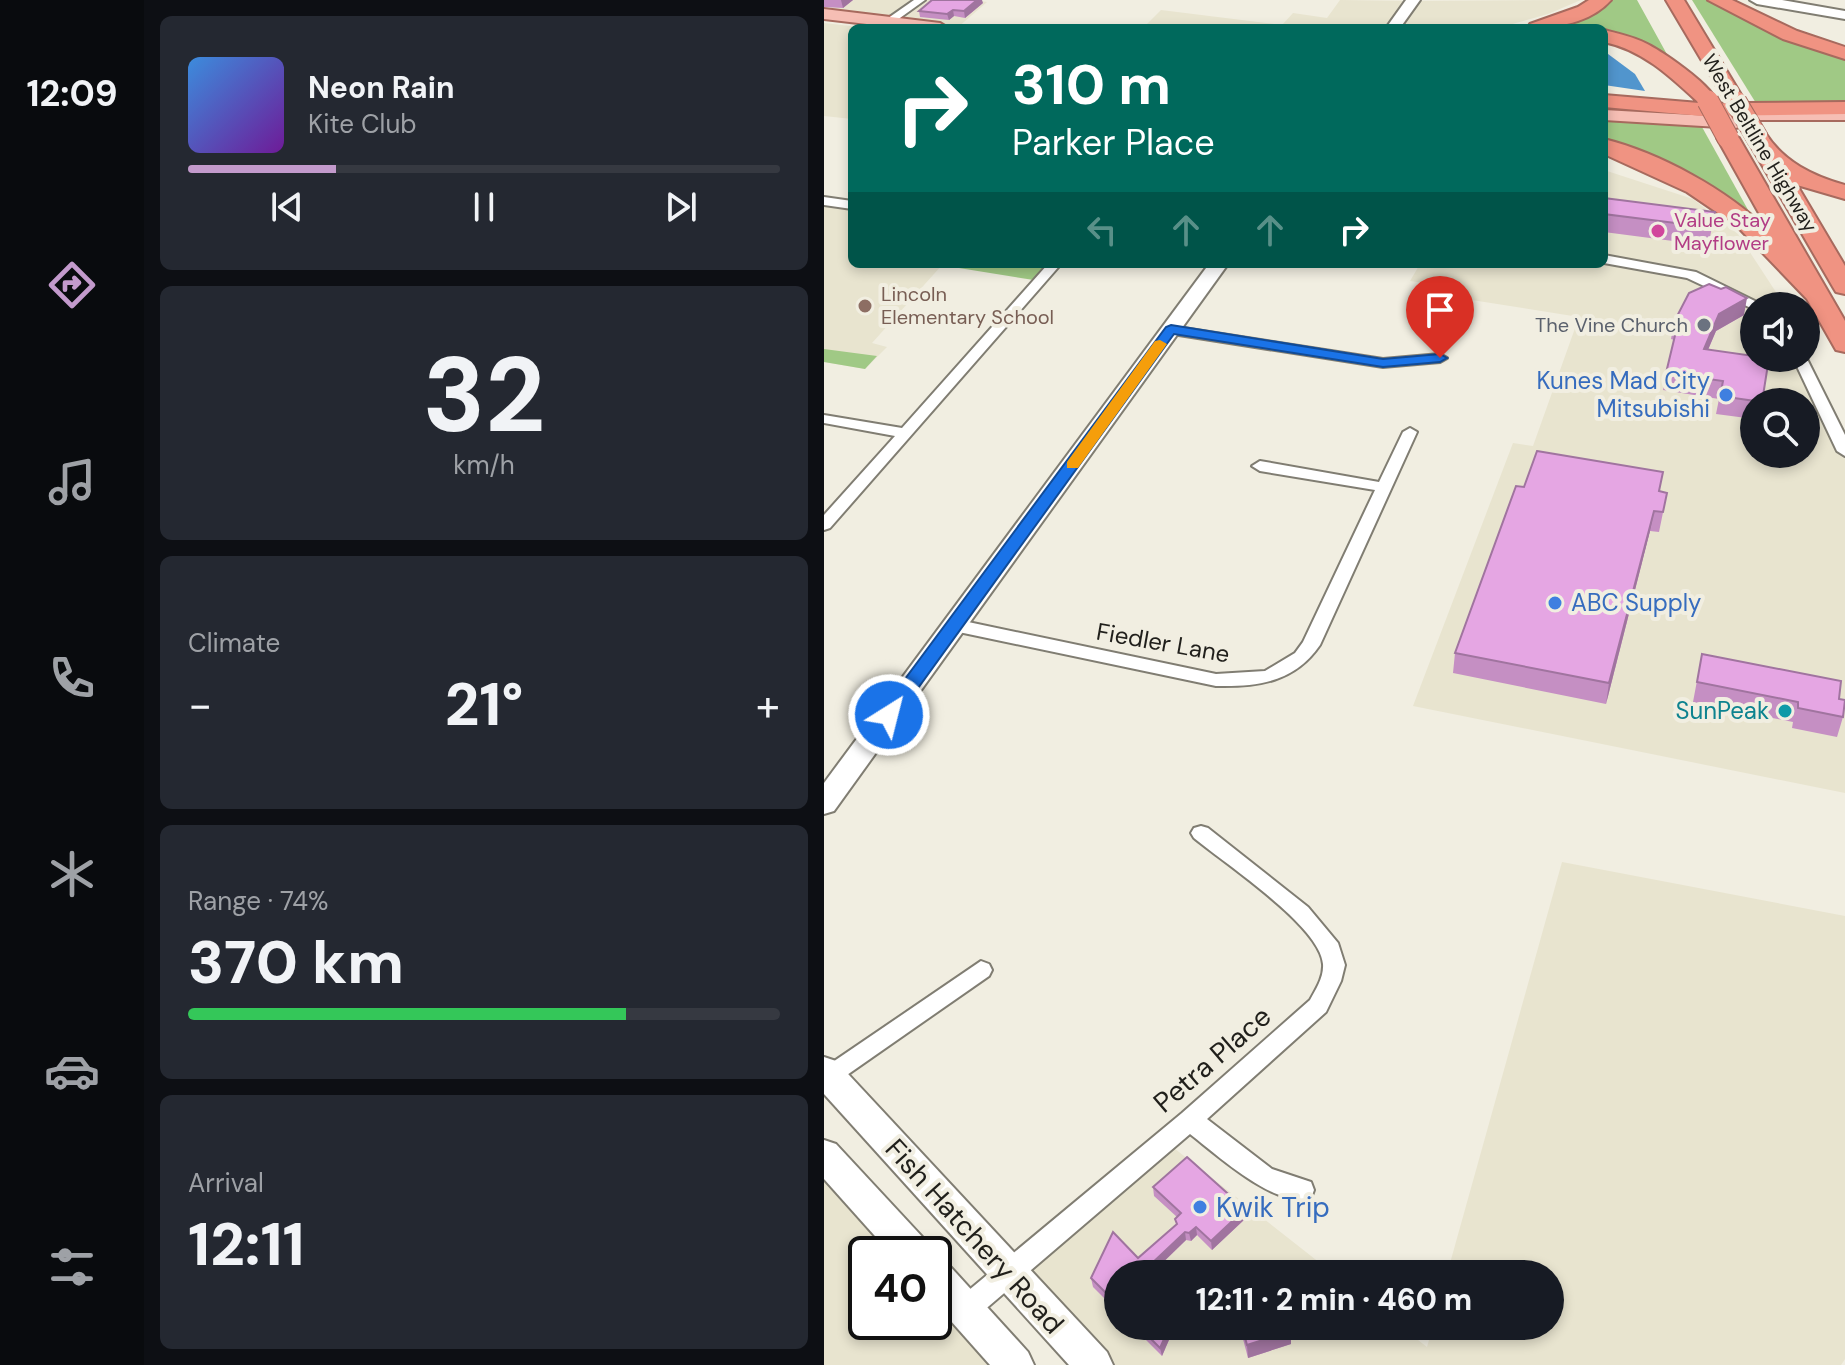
<!DOCTYPE html>
<html lang="en">
<head>
<meta charset="utf-8">
<style>
  :root { --surface:#171b24; --page:#242831; --text:#f1f3f6; --muted:#9ea1a6; --line:#363941; --accent:#c39acc }
  body { margin:0; font-family:"DM Sans",sans-serif; background:var(--page); color:var(--text); height:100vh; display:flex; flex-direction:column; font-size:30px; white-space:nowrap }
  * { box-sizing:border-box; margin:0 }
  p { font-size:26px; color:var(--muted) }
  .icon { flex:none; width:44px; height:44px; fill:none; stroke:currentColor; stroke-width:2; stroke-linecap:round; stroke-linejoin:round }
  .map { position:relative; flex:1; overflow:hidden }
  .drawer { display:flex; flex-direction:column; gap:16px; padding:16px; background:#0d0f14; width:680px }
  .drawer>* { flex:none }
  .hud { position:absolute; left:24px; top:24px; width:760px; height:244px; border-radius:12px; box-shadow:0 4px 12px #0003; background:#00695c; color:#fff; overflow:hidden }
  .controls { position:absolute; left:916px; top:292px; display:grid; gap:16px }
  .controls a { display:grid; place-items:center; width:80px; height:80px; border-radius:50%; background:var(--surface); box-shadow:0 4px 12px #0003; font-size:40px }
  .speed { position:absolute; left:24px; top:1236px; display:flex; gap:16px; font-size:40px; font-weight:700; text-align:center }
  .speed>* { display:grid; place-content:center; width:104px; height:104px; border-radius:50%; background:var(--surface); box-shadow:0 4px 12px #0003; line-height:1 }
  .speed .limit { border:4px solid #111; border-radius:12px; background:#fff; color:#111 }
  .pin { position:absolute; display:grid; place-items:center; width:68px; height:68px; color:#fff; margin:-82px -34px; border-radius:50% 50% 50% 0; rotate:-45deg; box-shadow:0 0 8px #0007 }
  .pin .icon { rotate:45deg }
  .me { position:absolute; width:88px; margin:-44px; rotate:36deg; stroke-linejoin:round; filter:drop-shadow(0 0 6px #0008) }
  .turn { display:flex; align-items:center; gap:28px; height:168px; padding:0 32px; font-size:36px }
  .turn .icon { width:104px; height:104px; stroke-width:2.5 }
  .turn b { display:block; font-size:56px; line-height:68px }
  .lanes { display:flex; align-items:center; height:76px; padding:0 32px; background:#0003; justify-content:center; gap:40px; direction:ltr }
  .lanes .off { opacity:.35 }
  .big { font-size:60px; font-weight:800; line-height:1.1 }
  .drawer .tile { flex:1; display:flex; flex-direction:column; justify-content:center; gap:12px; min-width:0; padding:0 28px; border-radius:12px; background:var(--page) }
  .drawer .dial { align-items:center; gap:0 }
  .dial b { font-size:104px; line-height:1 }
  .song { display:flex; align-items:center; gap:24px }
  .cover { width:96px; height:96px; border-radius:12px; background:linear-gradient(135deg,hsl(210 70% 55%),hsl(280 70% 35%)) }
  .played { height:8px; border-radius:4px; background:linear-gradient(90deg,var(--accent) 25%,var(--line) 25%) }
  .keys { display:flex; justify-content:space-around; direction:ltr }
  .heat { display:flex; justify-content:space-between; align-items:center; font-size:44px; direction:ltr }
  .charge { height:12px; border-radius:6px; background:linear-gradient(90deg,#34c759 74%,var(--line) 0) }
  .trip { position:absolute; left:280px; top:1260px; width:460px; height:80px; border-radius:40px; background:var(--surface); box-shadow:0 4px 12px #0003; font-weight:800; line-height:80px; text-align:center }
  main { display:flex; flex:1; min-height:0 }
  .tab-bar { display:flex; flex-direction:column; width:144px; justify-content:space-around; align-items:center; background:#090b0e; color:var(--muted) }
  .tab-bar .icon { width:56px; height:56px }
  .tab-bar .selected { color:var(--accent) }
  .tab-bar b { font-size:36px; color:var(--text) }
  .map>svg:first-child { display:block }
</style>
</head>
<body>
<main>
<nav class="tab-bar">
<b>12:09</b>
<svg class="icon selected" aria-label="directions" viewBox="0 0 24 24"><path d="M12 3l9 9-9 9-9-9zM9 14v-3h6M13 9l2 2-2 2"/></svg>
<svg class="icon" aria-label="music" viewBox="0 0 24 24"><path d="M9 18V5l10-2v13"/><circle cx="6" cy="18" r="3"/><circle cx="16" cy="16" r="3"/></svg>
<svg class="icon" aria-label="phone" viewBox="0 0 24 24"><path d="M5 4h4l2 5-3 2q2 4 5 5l2-3 5 2v4C11 20 4 13 5 4z"/></svg>
<svg class="icon" aria-label="climate" viewBox="0 0 24 24"><path d="M12 3v18M4 7l16 10M4 17L20 7"/></svg>
<svg class="icon" aria-label="car" viewBox="0 0 24 24"><path d="M5 17H2v-5l4-1 3-4h7l3 4 3 1v5h-3M9 17h6M6 11h13"/><circle cx="7" cy="17" r="2"/><circle cx="17" cy="17" r="2"/></svg>
<svg class="icon" aria-label="filters" viewBox="0 0 24 24"><path d="M4 7h16M4 17h16"/><circle cx="9" cy="7" r="2"/><circle cx="15" cy="17" r="2"/></svg>
</nav>
<section class="drawer">
<div class="tile">
<div class="song"><i class="cover"></i><div><b>Neon Rain</b><p>Kite Club</p></div></div>
<div class="played"></div>
<div class="keys"><svg class="icon" aria-label="previous" viewBox="0 0 24 24"><path d="M18 5L8 12l10 7zM5 5v14"/></svg><svg class="icon" aria-label="pause" viewBox="0 0 24 24"><path d="M8 5v14M16 5v14"/></svg><svg class="icon" aria-label="next" viewBox="0 0 24 24"><path d="M6 5l10 7-10 7zM19 5v14"/></svg></div>
</div>
<div class="tile dial"><b>32</b><p>km/h</p></div>
<div class="tile"><p>Climate</p>
<div class="heat"><a>−</a><b class="big">21°</b><a>+</a></div>
</div>
<div class="tile"><p>Range · 74%</p><b class="big">370 km</b><div class="charge"></div></div>
<div class="tile"><p>Arrival</p><b class="big">12:11</b></div>
</section>
<div class="map">
<svg width="1021" height="1365" viewBox="0 0 1021 1365">
  <rect width="100%" height="100%" fill="#f1eee1"/>
  <g fill="#e8e4cf" fill-rule="evenodd">
    <path d="M0,0h151l12,2 -30,26h-17l-116,-14z"/>
    <path d="M516,0l72,1 169,-1 -33,14 -50,14h-355l18,-18 121,15 11,-12 34,5z"/>
    <path d="M0,23l44,5h-16v91l-28,-3z"/>
    <path d="M780,170l89,29 45,35 47,72h-31v52h46l45,93v342l-432,-87 100,-263 20,3 46,-129 -120,-19 1,-10 -50,-7 10,-17h184zM930,402h52v52h-52z"/>
    <path d="M0,201l28,4v59h106l1,4 -17,-3 -70,78 15,4 -22,22 -41,-7z"/>
    <path d="M738,862l283,54v443l-4,6h-747l-85,-91 156,-133 169,133h-216v52h282l27,21 6,-21h117v-52h-103z"/>
    <path d="M0,1155l90,99h-48v68h68v-47l81,90h-191z"/>
  </g>
  <g fill="#a0c985">
    <path d="M784,0h29l32,58 -25,-16 -40,-10v-4h-53l39,-15z"/>
    <path d="M868,0h19l134,56v48l-86,4z"/>
    <path d="M780,119l98,8 50,90 -148,-77z"/>
    <path d="M134,264h97l-15,17 -81,-13z"/>
    <path d="M0,349l53,7 -12,13 -41,-7z"/>
  </g>
  <path fill="#5195cd" d="M780,51l31,23 10,17 -41,-6z"/>
  <g fill="none" stroke-linecap="round" stroke-linejoin="round">
    <g stroke="#807d72" stroke-width="4">
      <g id="street">
        <path d="M90,0h11l-39,28h-12z"/>
        <path d="M0,197l28,4v8l-28,-4z"/>
        <path d="M780,255l92,17 69,34h-11l-1,3 -66,-31 -83,-15z"/>
        <path d="M224,264h13l-231,264 -6,2v-15l71,-79 -71,-13v-8l78,13z"/>
        <path d="M347,326l212,33 57,-5 7,4 -7,4 -57,5 -217,-34 -2,-3z"/>
        <path d="M982,357l39,78v21l-8,-5 -44,-93z"/>
        <path d="M586,428l7,4 -97,213c-25,37 -62,42 -104,41l-262,-55 -9,-6 9,-6 262,55 49,-3 30,-18 8,-11 72,-152 -115,-19 -8,-5 8,-5 119,21 24,-50z"/>
        <path d="M377,826l7,2 100,79 30,36 7,22 -4,16 -15,31 -119,107 65,50 39,13 3,8 -3,8c-34,12 -95,-44 -121,-64l-215,184 -9,3 -9,-3 -4,-9 4,-9 225,-187 128,-113c6,-11 14,-23 13,-36 -3,-38 -99,-101 -129,-126l-3,-5 3,-5z"/>
        <path d="M157,961l8,3 3,6 -3,6 -165,115v-23z"/>
      </g>
    </g>
    <g stroke="#807d72" stroke-width="4">
      <g id="secondary">
        <path d="M582,0h14l-20,28h-14z"/>
        <path d="M926,0h32l63,11v8l-88,-15z"/>
        <path d="M385,264h19l-394,547 -10,3v-31z"/>
        <path d="M0,1057l12,4 271,291 6,13h-44l-245,-271z"/>
        <path d="M0,1140l12,4 91,98 5,12h-41l-67,-75z"/>
        <path d="M110,1258l13,5 81,89 6,13h-44l-56,-63z"/>
      </g>
    </g>
    <g stroke="#a76a5e" stroke-width="4">
      <g id="primary">
        <path d="M0,9l116,14 8,5h-47l-77,-9z"/>
        <path d="M780,110l106,6 2,-5 6,-1h127v10h-103l-1,7 -6,1 -131,-8z"/>
      </g>
    </g>
    <g stroke="#a76a5e" stroke-width="4">
      <g id="highway">
        <path d="M765,0h22c-20,23 -55,28 -83,28l2,-4 48,-17z"/>
        <path d="M842,0h18l62,103 99,-1v12l-143,2 -98,-9v-12l95,8c-28,-26 -56,-53 -95,-61v-12c12,3 25,6 37,11 17,7 75,46 76,63l10,-1z"/>
        <path d="M884,0h24l65,31 48,16v12l-62,-20z"/>
        <path d="M904,132l11,6 106,183v31l-9,-2 -29,-51 -70,-73 -50,-34 -83,-38v-15c56,14 124,51 165,92l-52,-93z"/>
        <path d="M934,133l8,1c18,28 47,42 79,51v14l-48,-14 48,81v28l-9,-2 -3,-5 -86,-148z"/>
      </g>
    </g>
    <use href="#street" fill="#fff" fill-rule="evenodd"/>
    <use href="#secondary" fill="#fff" fill-rule="evenodd"/>
    <use href="#primary" fill="#f6beb4" fill-rule="evenodd"/>
    <use href="#highway" fill="#f09382" fill-rule="evenodd"/>
    <g stroke="#a76a5e" stroke-width="23" stroke-linecap="butt">
      <g id="highway-bridge">
        <path d="M884,101l20,37"/>
        <path d="M912,102l22,37"/>
      </g>
    </g>
    <use href="#highway-bridge" stroke="#f09382" stroke-width="21"/>
  </g>
  <g fill="#c58fc3">
    <path d="M0,0h29l-10,8 -19,-1z"/>
    <path d="M159,3l-18,15 -11,-2 -5,4 -29,-3 -1,-6z"/>
    <path d="M780,198l111,14 -6,30 -12,-2 -1,4 -92,-12z"/>
    <path d="M920,315l-28,16 -8,19 54,52h-8v17l-38,-5 3,-15 -56,-9 11,-50 -3,-1 3,-17z"/>
    <path d="M700,487l143,6 -8,39 -9,-1 -44,173 -153,-31 2,-20z"/>
    <path d="M878,654l137,45 4,18 -6,20 -45,-9 1,-6 -100,-20z"/>
    <path d="M329,1187l92,22 1,9 -34,32 -15,-15 -6,6 -5,-1 -33,32 -35,2v38l-25,-25 -2,-9 47,-20 38,-33 1,-8 -23,-21z"/>
    <path d="M308,1326h43l-13,30z"/>
    <path d="M417,1326l50,5v13l-43,14 -5,-19z"/>
  </g>
  <g fill="#a0749f">
    <path d="M17,0h12l-10,8z"/>
    <path d="M153,0h5l1,3 -18,15 -1,-7z"/>
    <path d="M129,10l1,6 -5,4 -2,-6z"/>
    <path d="M923,298l-3,17 -28,16 -15,35 3,-17 15,-35z"/>
    <path d="M830,511l-4,20 -44,173 3,-21z"/>
    <path d="M421,1209l1,9 -34,32 -1,-9z"/>
    <path d="M372,1227l1,8 -6,6 -2,-8z"/>
    <path d="M361,1232l1,8 -35,34 -3,-7z"/>
    <path d="M346,1326h5l-13,30 -2,-8z"/>
    <path d="M467,1331v13l-43,14 -1,-13z"/>
  </g>
  <g fill="#e5a6e3" stroke="#a0749f" stroke-width="2">
    <path d="M108,0h45l-13,11 -11,-1 -6,4 -28,-3z"/>
    <path d="M780,198l111,14 -3,12 -12,-2 -1,4 -95,-12z"/>
    <path d="M885,284l12,5 5,-2 21,11 -28,16 -15,35 50,7v2h15l-7,44 -42,-6 3,-15 -57,-8 12,-50 -4,-1 15,-29z"/>
    <path d="M713,451l126,21 -4,19 8,2 -4,19 -9,-1 -45,172 -154,-30 61,-167 8,1z"/>
    <path d="M878,654l139,27 -2,18 6,1 -2,17 -45,-9v-6l-101,-20z"/>
    <path d="M363,1157l58,52 -34,32 -15,-14 -7,6 -4,-1 -37,35 8,7h-38v31l-27,-27 22,-46 25,26 39,-34 -2,-5 6,-6 -28,-26z"/>
    <path d="M445,1263l4,11h-38z"/>
    <path d="M314,1326h32l-10,22z"/>
    <path d="M418,1326h47l2,5 -44,14z"/>
  </g>
  <path fill="#1a73e8" stroke="#114b97" stroke-width="2" d="M347,325l212,34 57,-5 7,4 -7,4 -57,5 -209,-33 -279,386h-13l-2,-5 2,-5 284,-383z"/>
  <path fill="#f59e0b" d="M336,340l7,4 -89,124h-11v-6l88,-121z"/>
  <circle fill="#d1479c" stroke="#f1eee1" stroke-width="3" cx="834" cy="231" r="8"/>
  <circle fill="#8d6e63" stroke="#f1eee1" stroke-width="3" cx="41" cy="306" r="8"/>
  <circle fill="#6b7280" stroke="#f1eee1" stroke-width="3" cx="880" cy="325" r="8"/>
  <g fill="#3f7fe0" stroke="#f1eee1" stroke-width="3">
    <circle cx="902" cy="395" r="8"/>
    <circle cx="731" cy="603" r="8"/>
    <circle cx="376" cy="1207" r="8"/>
  </g>
  <circle fill="#0f9aa8" stroke="#f1eee1" stroke-width="3" cx="961" cy="711" r="8"/>
  <g text-anchor="middle" stroke-width="8" stroke-linejoin="round" paint-order="stroke">
    <g font-size="20" fill="#201f1b" stroke="#f1eee1">
      <text transform="translate(936 143) rotate(59)" y="7">West Beltline Highway</text>
    </g>
    <g font-size="20" fill="#b23c85" stroke="#f1eee1" text-anchor="start">
      <text x="850" y="227">Value Stay<tspan x="850" dy="23">Mayflower</tspan></text>
    </g>
    <g font-size="20" fill="#785e54" stroke="#f1eee1" text-anchor="start">
      <text x="57" y="301">Lincoln<tspan x="57" dy="23">Elementary School</tspan></text>
    </g>
    <g font-size="20" fill="#5b616d" stroke="#f1eee1" text-anchor="end">
      <text x="864" y="332">The Vine Church</text>
    </g>
    <g font-size="24" fill="#366cbe" stroke="#f1eee1" text-anchor="end">
      <text x="886" y="389">Kunes Mad City<tspan x="886" dy="28">Mitsubishi</tspan></text>
      <text x="747" y="611" text-anchor="start">ABC Supply</text>
    </g>
    <g font-size="24" fill="#201f1b" stroke="#f1eee1">
      <text transform="translate(339 643) rotate(10)" y="8">Fiedler Lane</text>
    </g>
    <g font-size="24" fill="#0d838f" stroke="#f1eee1" text-anchor="end">
      <text x="945" y="719">SunPeak</text>
    </g>
    <g font-size="28" fill="#201f1b" stroke="#f1eee1">
      <text transform="translate(388 1059) rotate(-41)" y="10">Petra Place</text>
      <text transform="translate(151 1236) rotate(48)" y="10">Fish Hatchery Road</text>
    </g>
    <g font-size="28" fill="#366cbe" stroke="#f1eee1" text-anchor="start">
      <text x="392" y="1217">Kwik Trip</text>
    </g>
  </g>
</svg>
<div class="controls">
<a><svg class="icon" aria-label="sound" viewBox="0 0 24 24"><path d="M4 9h4l5-4v14l-5-4H4zM17 9q2 3 0 6"/></svg></a>
<a><svg class="icon" aria-label="search" viewBox="0 0 24 24"><circle cx="10" cy="10" r="6"/><path d="M15 15l6 6"/></svg></a>
</div>
<div class="speed"><div class="limit">40</div></div>
<div class="pin" style="left:616px;top:358px;background:#d93025"><svg class="icon" aria-label="arrive" viewBox="0 0 24 24"><path d="M6 21V4h12l-3 4 3 4H6"/></svg></div>
<svg class="me" style="left:65px;top:715px" viewBox="-20 -20 40 40"><circle r="17" fill="#1a73e8" stroke="#fff" stroke-width="3"/><path d="M0-11L8 9 0 5-8 9z" fill="#fff"/></svg>
<div class="trip">12:11 · 2 min · 460 m</div>
<div class="hud">
<div class="turn"><svg class="icon" aria-label="right" viewBox="0 0 24 24"><path d="M7 20v-9h11M14 6l5 5-5 5"/></svg><div><b>310 m</b>Parker Place</div></div>
<div class="lanes"><svg class="icon off" aria-label="left" viewBox="0 0 24 24"><path d="M17 20v-9H6M10 6l-5 5 5 5"/></svg><svg class="icon off" aria-label="ahead" viewBox="0 0 24 24"><path d="M12 20V5M6 11l6-6 6 6"/></svg><svg class="icon off" aria-label="ahead" viewBox="0 0 24 24"><path d="M12 20V5M6 11l6-6 6 6"/></svg><svg class="icon" aria-label="right" viewBox="0 0 24 24"><path d="M7 20v-9h11M14 6l5 5-5 5"/></svg></div>
</div>
</div>
</main>
</body>
</html>
